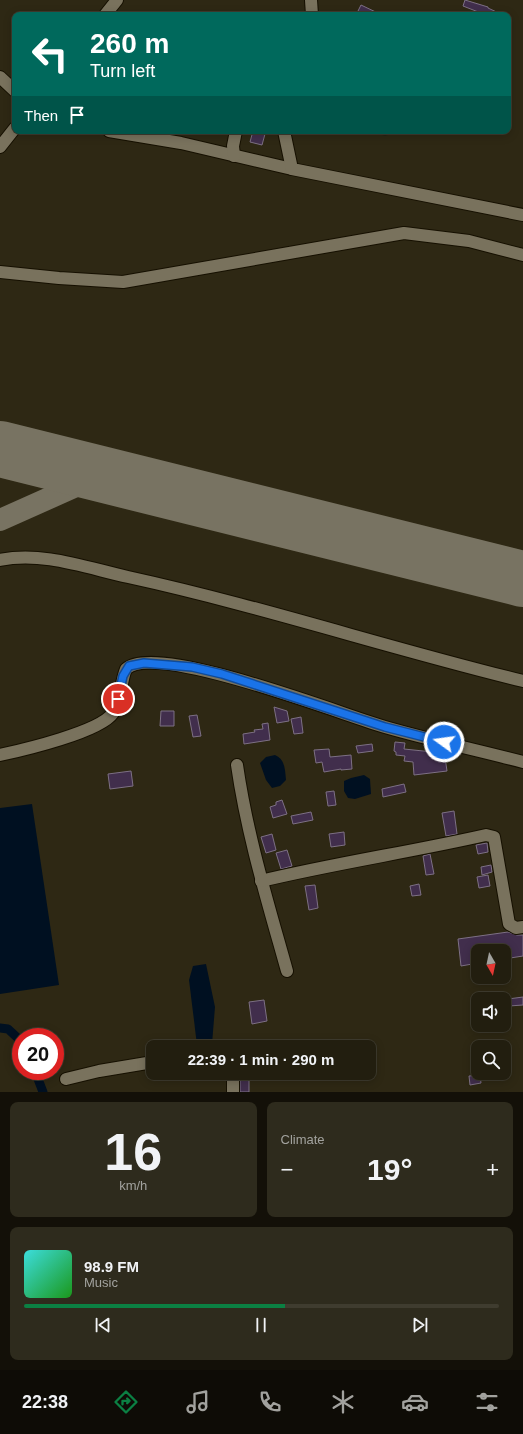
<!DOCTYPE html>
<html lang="en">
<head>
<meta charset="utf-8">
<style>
  :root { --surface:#221e0f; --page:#2e2b1d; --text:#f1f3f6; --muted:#a2a29e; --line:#3f3c2f; --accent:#0b8043 }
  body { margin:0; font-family:Helvetica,sans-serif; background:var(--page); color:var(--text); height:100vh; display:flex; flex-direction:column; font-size:15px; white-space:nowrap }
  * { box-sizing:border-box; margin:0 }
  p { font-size:13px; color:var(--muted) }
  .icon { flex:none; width:22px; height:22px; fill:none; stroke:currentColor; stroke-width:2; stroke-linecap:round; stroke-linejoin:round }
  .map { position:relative; height:1092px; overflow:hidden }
  .side { display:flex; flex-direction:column; gap:10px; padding:10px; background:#131008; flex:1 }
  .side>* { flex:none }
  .hud { position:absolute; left:12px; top:12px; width:499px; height:122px; border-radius:8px; box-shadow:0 2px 10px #0003,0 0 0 1px var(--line); background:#00695c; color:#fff; overflow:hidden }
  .needle { width:26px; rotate:171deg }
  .buttons { position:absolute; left:471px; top:944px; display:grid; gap:8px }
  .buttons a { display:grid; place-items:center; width:40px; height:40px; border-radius:8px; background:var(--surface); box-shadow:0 2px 10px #0003,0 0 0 1px var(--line); font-size:20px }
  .speed { position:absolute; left:12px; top:1028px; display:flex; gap:8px; font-size:20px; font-weight:700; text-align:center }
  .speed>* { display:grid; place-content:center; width:52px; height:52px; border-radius:50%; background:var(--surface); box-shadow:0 2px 10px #0003,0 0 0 1px var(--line); line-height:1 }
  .speed .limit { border:6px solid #d22; background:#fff; color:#111 }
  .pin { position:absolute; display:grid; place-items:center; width:34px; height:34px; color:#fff; margin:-17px; border:2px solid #fff; border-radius:50%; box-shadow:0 1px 4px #0007 }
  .me { position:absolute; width:44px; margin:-22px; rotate:284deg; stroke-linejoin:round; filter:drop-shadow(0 0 3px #0008) }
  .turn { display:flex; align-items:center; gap:14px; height:84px; padding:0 12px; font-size:18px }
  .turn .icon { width:52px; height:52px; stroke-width:2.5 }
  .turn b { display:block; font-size:28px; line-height:34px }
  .then { display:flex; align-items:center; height:38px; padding:0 12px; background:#0003; gap:8px; font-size:15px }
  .big { font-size:30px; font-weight:600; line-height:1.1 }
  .side .card { flex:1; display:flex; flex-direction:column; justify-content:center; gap:6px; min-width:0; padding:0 14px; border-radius:8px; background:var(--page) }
  .side .dial { align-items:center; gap:0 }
  .dial b { font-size:52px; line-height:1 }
  .song { display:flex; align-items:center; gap:12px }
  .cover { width:48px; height:48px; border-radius:6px; background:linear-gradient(135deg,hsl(180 70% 55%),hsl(120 70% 35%)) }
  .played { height:4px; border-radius:2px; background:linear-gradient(90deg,var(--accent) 55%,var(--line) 55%) }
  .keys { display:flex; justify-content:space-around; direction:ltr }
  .heat { display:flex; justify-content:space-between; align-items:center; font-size:22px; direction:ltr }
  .side .tiles { flex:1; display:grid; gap:10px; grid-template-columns:1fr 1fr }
  .card:last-child { grid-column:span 2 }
  .trip { position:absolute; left:146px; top:1040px; width:230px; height:40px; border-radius:8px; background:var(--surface); box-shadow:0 2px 10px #0003,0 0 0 1px var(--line); font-weight:600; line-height:40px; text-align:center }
  .tabs { display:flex; height:64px; justify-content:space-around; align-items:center; background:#0e0c06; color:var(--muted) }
  .tabs .icon { width:28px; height:28px }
  .tabs .selected { color:var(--accent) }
  .tabs b { font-size:18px; color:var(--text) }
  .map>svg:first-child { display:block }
</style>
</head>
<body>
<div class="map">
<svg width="523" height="1092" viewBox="0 0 523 1092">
  <rect width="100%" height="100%" fill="#2e2814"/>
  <g fill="#001021">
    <path d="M374,131h22c-6,6 -14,4 -21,3z"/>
    <path d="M275,755c10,4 10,14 11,25l-6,6 -8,2 -6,-8 -6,-17 6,-6z"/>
    <path d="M364,775l6,4 1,15 -16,5 -7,-1 -4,-7v-10l7,-3z"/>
    <path d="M32,804l27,181 -59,9v-186z"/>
    <path d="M206,964l9,43 -3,37 -15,1 -8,-65 4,-14z"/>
  </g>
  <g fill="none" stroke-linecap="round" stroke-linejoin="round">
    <g stroke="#001021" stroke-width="9">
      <path d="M0,1028l8,1 13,12"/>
      <path d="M35,1071l8,21"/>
    </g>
    <path stroke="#787362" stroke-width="22" d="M0,520l94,-42 14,-2"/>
    <path stroke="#787362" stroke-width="56" d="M0,449l523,130"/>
  </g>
  <g fill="#412e4c" stroke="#7d7084">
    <path d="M465,0l23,7v1l15,7h-17l-23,-9z"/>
    <path d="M361,5l21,10h-16l-8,-4z"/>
    <path d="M253,131l12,3 -3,11 -12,-3z"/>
    <path d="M274,707l13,4 2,10 -12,2z"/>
    <path d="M161,711h13v15h-14z"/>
    <path d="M197,715l4,21 -8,1 -4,-21z"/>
    <path d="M301,717l2,16 -9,1 -3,-15z"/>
    <path d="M268,723l2,17 -26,4 -1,-10 12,-2 -1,-2 9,-1 -1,-5z"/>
    <path d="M395,742l10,1 -1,6 29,3 -1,7 13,-2 2,14 -33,4 -1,-13 -9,-1 1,-5 -9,-1v-3l-2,-1z"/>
    <path d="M372,744l1,7 -15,2 -2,-7z"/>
    <path d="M329,749l1,8 21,-2 1,14 -11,1v-1l-17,3 -2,-10 -6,1 -2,-13z"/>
    <path d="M131,771l2,15 -23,3 -2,-15z"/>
    <path d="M404,784l2,8 -23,5 -1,-8z"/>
    <path d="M334,791l2,14 -8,1 -2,-14z"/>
    <path d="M282,800l5,14 -14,4 -3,-11 6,-2v-3z"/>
    <path d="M454,811l3,23 -11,2 -4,-23z"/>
    <path d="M311,812l2,8 -20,4 -2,-8z"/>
    <path d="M344,832l1,13 -14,2 -2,-13z"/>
    <path d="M272,834l4,16 -10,3 -5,-16z"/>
    <path d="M487,843l1,9 -10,2 -2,-9z"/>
    <path d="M287,850l5,16 -11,3 -5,-16z"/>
    <path d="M430,854l4,20 -8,1 -3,-19z"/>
    <path d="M491,865l1,7 -10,3 -1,-8z"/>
    <path d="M488,875l2,11 -11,2 -2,-11z"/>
    <path d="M419,884l2,11 -9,1 -2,-10z"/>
    <path d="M315,885l3,23 -9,2 -4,-24z"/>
    <path d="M508,932l9,3h6v21l-19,3v-8h-26v12l-17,3 -3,-27z"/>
    <path d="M523,997v8l-14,1 -1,-7z"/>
    <path d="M264,1000l3,21 -15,3 -3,-22z"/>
    <rect x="240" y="1073" width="9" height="19"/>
    <path d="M480,1075l1,8 -11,2 -1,-9z"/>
  </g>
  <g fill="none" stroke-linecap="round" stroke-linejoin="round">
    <g stroke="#161001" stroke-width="14">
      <g id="minor">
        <path d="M311,0l1,15"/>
        <path d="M105,15l12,-15"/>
        <path d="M0,77l15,14"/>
        <path d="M109,131l72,12 111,26"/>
        <path d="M284,131l8,38 231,46"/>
        <path d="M0,147l15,-19"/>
        <path d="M234,156l-1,-10 3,-15"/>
        <path d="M0,272l59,6 64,4 281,-49 65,8 54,14"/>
        <path d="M0,560c42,-9 87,8 128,17 133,29 263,72 395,104"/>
        <path d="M0,755c23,-5 100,-23 113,-42 9,-12 7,-30 13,-44 29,-28 217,46 259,58 45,13 92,23 138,35"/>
        <path d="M237,765c10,70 31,138 50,206"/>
        <path d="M261,881c75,-18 150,-29 225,-46l8,2 15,87 7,4 7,-1"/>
        <path d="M66,1079l33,-8 54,-9"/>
        <path d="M233,1092v-19"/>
      </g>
    </g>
    <use href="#minor" stroke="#79725d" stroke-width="12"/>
  </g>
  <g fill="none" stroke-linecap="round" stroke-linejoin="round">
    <g stroke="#114b97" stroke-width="10">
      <path id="route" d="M118,699l5,-23 6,-10 15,-3 48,4 30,7 163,53 59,15"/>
    </g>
    <use href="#route" stroke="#1a73e8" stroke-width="7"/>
  </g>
</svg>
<div class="buttons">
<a><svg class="needle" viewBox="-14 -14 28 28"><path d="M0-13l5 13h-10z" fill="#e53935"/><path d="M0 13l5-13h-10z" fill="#a2a29e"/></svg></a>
<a><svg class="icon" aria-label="sound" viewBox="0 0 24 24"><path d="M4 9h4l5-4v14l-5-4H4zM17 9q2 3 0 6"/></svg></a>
<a><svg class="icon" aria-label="search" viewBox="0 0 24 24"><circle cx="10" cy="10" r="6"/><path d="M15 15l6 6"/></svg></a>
</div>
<div class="speed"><div class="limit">20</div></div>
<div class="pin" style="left:118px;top:699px;background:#d93025"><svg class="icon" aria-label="arrive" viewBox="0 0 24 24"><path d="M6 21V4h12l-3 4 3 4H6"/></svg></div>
<svg class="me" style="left:444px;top:742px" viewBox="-20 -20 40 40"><circle r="17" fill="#1a73e8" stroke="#fff" stroke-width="3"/><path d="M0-11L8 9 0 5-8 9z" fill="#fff"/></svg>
<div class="trip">22:39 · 1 min · 290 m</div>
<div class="hud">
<div class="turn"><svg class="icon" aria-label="left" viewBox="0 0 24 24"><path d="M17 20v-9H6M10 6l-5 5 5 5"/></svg><div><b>260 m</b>Turn left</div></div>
<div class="then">Then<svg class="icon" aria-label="arrive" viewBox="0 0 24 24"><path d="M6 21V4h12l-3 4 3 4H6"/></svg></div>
</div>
</div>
<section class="side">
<div class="tiles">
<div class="card dial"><b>16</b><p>km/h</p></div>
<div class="card"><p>Climate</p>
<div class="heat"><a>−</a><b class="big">19°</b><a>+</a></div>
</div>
<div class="card">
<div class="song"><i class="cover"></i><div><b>98.9 FM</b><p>Music</p></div></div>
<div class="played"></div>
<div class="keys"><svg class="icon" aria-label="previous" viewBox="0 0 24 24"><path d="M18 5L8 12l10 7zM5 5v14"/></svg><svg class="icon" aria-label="pause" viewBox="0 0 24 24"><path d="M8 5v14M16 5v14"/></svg><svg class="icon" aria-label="next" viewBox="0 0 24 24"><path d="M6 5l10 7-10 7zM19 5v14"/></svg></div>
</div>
</div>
</section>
<nav class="tabs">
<b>22:38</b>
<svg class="icon selected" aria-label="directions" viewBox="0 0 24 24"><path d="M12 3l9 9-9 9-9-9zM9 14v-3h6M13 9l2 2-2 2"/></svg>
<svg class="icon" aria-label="music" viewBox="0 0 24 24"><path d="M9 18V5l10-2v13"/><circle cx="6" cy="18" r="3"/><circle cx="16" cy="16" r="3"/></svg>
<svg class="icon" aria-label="phone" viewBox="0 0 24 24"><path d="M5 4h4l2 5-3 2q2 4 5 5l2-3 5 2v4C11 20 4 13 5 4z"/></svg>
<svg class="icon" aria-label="climate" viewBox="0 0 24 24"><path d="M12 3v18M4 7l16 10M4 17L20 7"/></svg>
<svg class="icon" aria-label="car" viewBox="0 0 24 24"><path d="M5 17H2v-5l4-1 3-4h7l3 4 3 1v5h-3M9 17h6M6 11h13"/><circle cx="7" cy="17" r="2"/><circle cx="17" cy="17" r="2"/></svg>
<svg class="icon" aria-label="filters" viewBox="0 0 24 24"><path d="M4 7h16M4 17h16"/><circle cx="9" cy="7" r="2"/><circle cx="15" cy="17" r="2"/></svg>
</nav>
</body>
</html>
